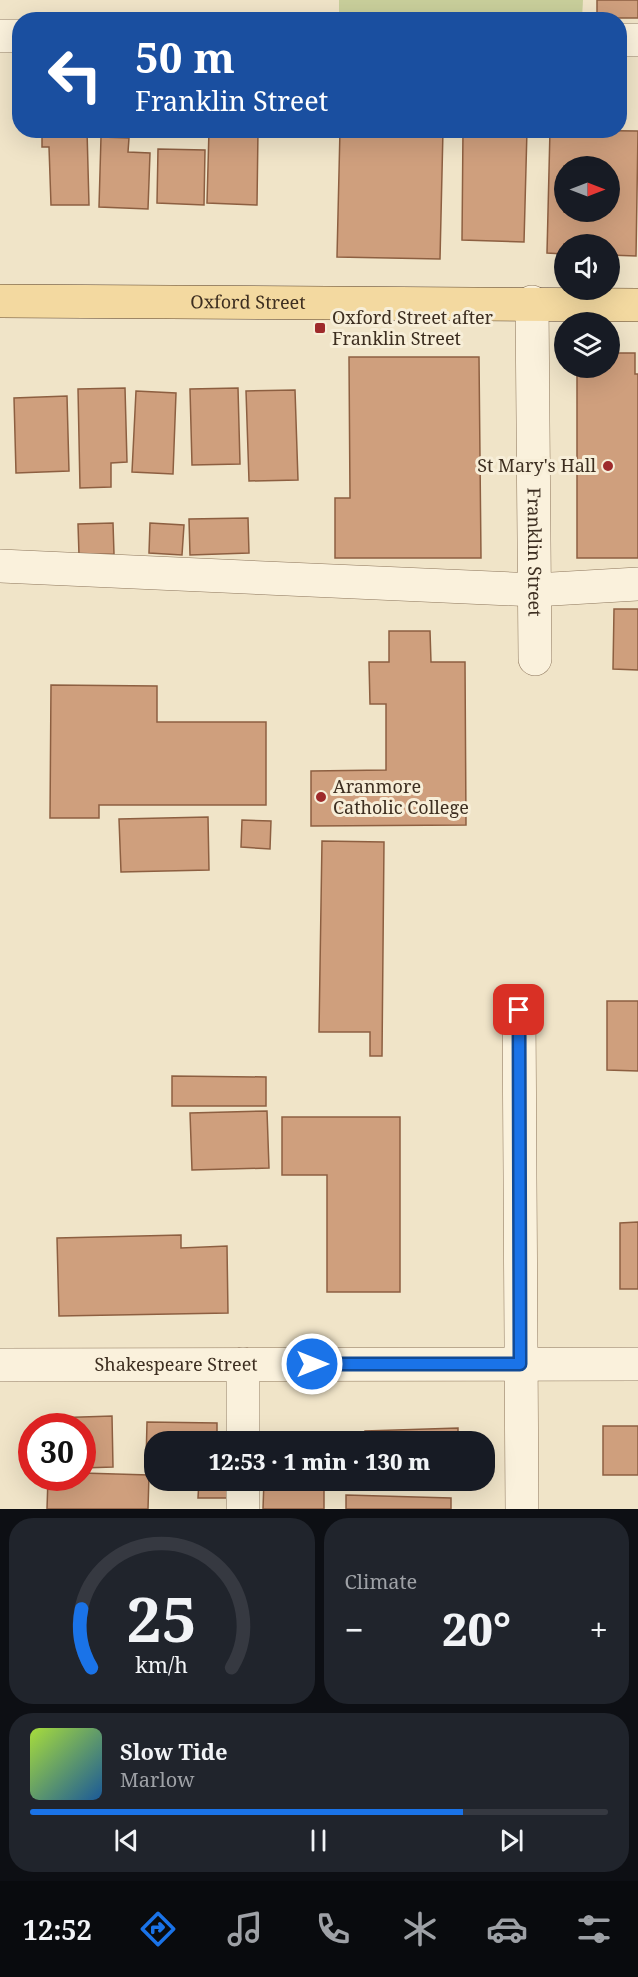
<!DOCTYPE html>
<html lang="en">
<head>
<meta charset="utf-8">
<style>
  :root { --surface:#171b24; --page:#20242c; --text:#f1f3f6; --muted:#9ea1a6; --line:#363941; --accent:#1a73e8 }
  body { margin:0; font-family:"Noto Serif",serif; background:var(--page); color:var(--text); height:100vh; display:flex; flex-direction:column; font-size:22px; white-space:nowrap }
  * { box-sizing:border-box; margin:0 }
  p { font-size:20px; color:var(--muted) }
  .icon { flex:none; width:33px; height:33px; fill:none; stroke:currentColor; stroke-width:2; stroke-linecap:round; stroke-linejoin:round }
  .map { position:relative; height:1509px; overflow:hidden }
  .panel { display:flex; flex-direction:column; gap:9px; padding:9px; background:#0d0f14; flex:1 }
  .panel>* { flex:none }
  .top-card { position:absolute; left:12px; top:12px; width:615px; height:126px; border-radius:24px; box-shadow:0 6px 24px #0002; background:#1a4fa0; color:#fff; overflow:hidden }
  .needle { width:39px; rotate:90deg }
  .controls { position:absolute; left:554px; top:156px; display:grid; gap:12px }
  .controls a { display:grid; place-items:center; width:66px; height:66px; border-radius:50%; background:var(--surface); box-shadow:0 6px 24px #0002; font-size:30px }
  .speed { position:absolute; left:18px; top:1413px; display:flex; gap:12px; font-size:30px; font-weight:700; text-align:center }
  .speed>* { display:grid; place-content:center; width:78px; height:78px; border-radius:50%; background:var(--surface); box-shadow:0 6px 24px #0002; line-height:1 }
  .speed .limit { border:9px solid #d22; background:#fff; color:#111 }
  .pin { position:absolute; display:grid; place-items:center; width:51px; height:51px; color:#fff; margin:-26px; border-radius:12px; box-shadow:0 3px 9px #0006 }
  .me { position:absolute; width:66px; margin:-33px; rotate:90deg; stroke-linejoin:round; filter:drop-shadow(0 0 4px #0008) }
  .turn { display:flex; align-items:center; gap:21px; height:126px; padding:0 24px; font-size:27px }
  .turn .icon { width:78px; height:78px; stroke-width:2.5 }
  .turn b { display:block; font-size:42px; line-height:51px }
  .big { font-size:45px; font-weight:800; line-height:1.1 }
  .panel .card { flex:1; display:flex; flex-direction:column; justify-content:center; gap:9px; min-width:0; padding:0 21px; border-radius:24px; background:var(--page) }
  .panel .dial { align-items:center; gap:0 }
  .dial svg { height:156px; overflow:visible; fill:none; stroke:var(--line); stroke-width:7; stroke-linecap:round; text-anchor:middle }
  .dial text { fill:var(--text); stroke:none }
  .song { display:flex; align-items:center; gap:18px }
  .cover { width:72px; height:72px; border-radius:9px; background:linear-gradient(135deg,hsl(80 70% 55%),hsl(210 70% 35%)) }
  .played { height:6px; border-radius:3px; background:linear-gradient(90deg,var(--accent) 75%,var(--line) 75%) }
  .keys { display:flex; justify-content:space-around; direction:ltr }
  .heat { display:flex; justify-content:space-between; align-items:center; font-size:33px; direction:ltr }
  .panel .tiles { flex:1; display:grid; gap:9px; grid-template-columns:1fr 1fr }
  .card:last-child { grid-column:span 2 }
  .trip { position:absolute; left:144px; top:1431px; width:351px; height:60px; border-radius:24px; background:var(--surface); box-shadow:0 6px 24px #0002; font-weight:800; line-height:60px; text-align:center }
  .tab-bar { display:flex; height:96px; justify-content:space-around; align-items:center; background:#090b0e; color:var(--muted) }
  .tab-bar .icon { width:42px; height:42px }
  .tab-bar .selected { color:var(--accent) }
  .tab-bar b { font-size:27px; color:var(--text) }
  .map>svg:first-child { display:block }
</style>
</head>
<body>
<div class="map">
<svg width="638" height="1509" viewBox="0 0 638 1509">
  <rect width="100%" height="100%" fill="#f0e4c8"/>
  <path fill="#c9cf9b" d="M339,0h244l-1,19h-243z"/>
  <g fill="#cf9f7d" stroke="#8d5f41" stroke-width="1.5" fill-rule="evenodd">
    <rect x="597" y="0" width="41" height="18"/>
    <path d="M42,130h45l2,75h-38l-2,-58h-7z"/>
    <path d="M209,130h49l-1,75 -50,-2z"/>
    <path d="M340,130h103l-3,129 -103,-2z"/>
    <path d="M463,130h64l-3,112 -62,-2z"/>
    <path d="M550,130l88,1 -2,125 -27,-1v-11h-45v10l-17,-1zM564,166h45v46h-45z"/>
    <path d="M101,137l28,1 -1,14 22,1 -2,56 -49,-2z"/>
    <path d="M158,149l47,1 -1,55 -47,-2z"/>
    <path d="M609,353h26v21h3v184h-61v-190h32z"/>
    <path d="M349,357h130l2,201h-146v-60h15z"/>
    <path d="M125,388l2,74 -16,1v24l-31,1 -2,-99z"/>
    <path d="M238,388l2,76 -48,1 -2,-76z"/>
    <path d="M295,390l3,90 -49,1 -3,-90z"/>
    <path d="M136,391l40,2 -3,81 -41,-2z"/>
    <path d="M67,396l2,75 -53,2 -2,-75z"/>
    <path d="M248,518l1,35 -59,2 -1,-36z"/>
    <path d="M113,523l1,31 -35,1 -1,-31z"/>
    <path d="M150,523l34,2 -2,30 -33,-2z"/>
    <path d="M614,609h24v61l-25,-1z"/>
    <path d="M389,631h41l1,31h34l1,163 -155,1v-55l75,-1v-66h-16l-1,-42h20z"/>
    <path d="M51,685l106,1v36h109v83h-167v13h-49z"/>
    <path d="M208,817l1,53 -88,2 -2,-53z"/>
    <path d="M242,820l29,1 -1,28 -29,-2z"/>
    <path d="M322,841l62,1 -2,214h-12v-24h-51z"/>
    <path d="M607,1001h31v70l-31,-1z"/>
    <path d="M172,1076l94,1v29h-94z"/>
    <path d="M267,1111l2,57 -77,2 -2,-57z"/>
    <path d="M282,1117h118v175h-73v-117h-45z"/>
    <path d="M638,1222v67h-18v-66z"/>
    <path d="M181,1235v13l46,-2 1,67 -169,3 -2,-78z"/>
    <path d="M112,1416l1,51 -31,1v-42h-31v-8z"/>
    <path d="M147,1422l70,1v19h-63v22l-8,-1z"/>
    <rect x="603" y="1426" width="35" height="49"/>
    <path d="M458,1428v14h-93v-11z"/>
    <path d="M265,1437h14v5h-15z"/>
    <path d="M82,1473l67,2 -1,34h-101l1,-31h34z"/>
    <path d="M199,1480h33l-1,18h-33z"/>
    <path d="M264,1480h14v8l46,1v20h-61z"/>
    <path d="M366,1480h93v3l-92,2z"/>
    <path d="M346,1495l105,3v11h-105z"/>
  </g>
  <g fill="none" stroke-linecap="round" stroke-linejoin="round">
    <g stroke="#8d765c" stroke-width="34">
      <g id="minor">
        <path d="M0,36h20"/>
        <path d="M620,40h18"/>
        <path id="s1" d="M532,302l3,357"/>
        <path d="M0,566l535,24 103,-6"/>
        <path d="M519,1010l3,499"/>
        <path d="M243,1364v78"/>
        <path id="s2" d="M0,1365l638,-1"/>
        <path d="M243,1480v29"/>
      </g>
    </g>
    <g stroke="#5b4430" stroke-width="34">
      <g id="major">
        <path id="s3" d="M0,301l638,4"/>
      </g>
    </g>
    <use href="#minor" stroke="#faf1dc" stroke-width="33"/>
    <use href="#major" stroke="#f3d9a0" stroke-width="33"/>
  </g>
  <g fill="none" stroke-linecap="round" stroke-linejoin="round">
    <g stroke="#114b97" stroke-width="15">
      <path id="route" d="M312,1364h208l-1,-354"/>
    </g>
    <use href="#route" stroke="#1a73e8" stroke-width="10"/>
  </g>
  <g fill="#9e2a2b" stroke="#f7eed8" stroke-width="2">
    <rect x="314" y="322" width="12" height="12" rx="3"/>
    <circle cx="608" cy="466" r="6"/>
    <circle cx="321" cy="797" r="6"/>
  </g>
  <g text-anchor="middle" stroke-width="6" stroke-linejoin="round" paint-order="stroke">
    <g font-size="18" fill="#3d2e20" stroke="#f7eed8">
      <text dy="6" stroke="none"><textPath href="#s3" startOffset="248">Oxford Street</textPath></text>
      <text dy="6" stroke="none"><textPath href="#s1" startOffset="250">Franklin Street</textPath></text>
      <text dy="6" stroke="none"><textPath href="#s2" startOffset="176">Shakespeare Street</textPath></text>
    </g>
    <g font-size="18" fill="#3d2e20" stroke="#f7eed8" text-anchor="start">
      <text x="332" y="324">Oxford Street after<tspan x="332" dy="21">Franklin Street</tspan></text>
      <text x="596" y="472" text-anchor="end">St Mary's Hall</text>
      <text x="333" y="793">Aranmore<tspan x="333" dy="21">Catholic College</tspan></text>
    </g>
  </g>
</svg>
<div class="controls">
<a><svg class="needle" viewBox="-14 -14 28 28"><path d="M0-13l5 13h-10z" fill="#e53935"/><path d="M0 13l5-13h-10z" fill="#9ea1a6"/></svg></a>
<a><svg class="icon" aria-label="sound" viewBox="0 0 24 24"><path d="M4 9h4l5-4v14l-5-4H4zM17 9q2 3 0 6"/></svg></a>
<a><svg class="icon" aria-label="layers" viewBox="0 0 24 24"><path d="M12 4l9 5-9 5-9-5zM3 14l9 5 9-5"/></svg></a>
</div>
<div class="speed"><div class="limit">30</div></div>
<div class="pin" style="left:519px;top:1010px;background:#d93025"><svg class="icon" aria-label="arrive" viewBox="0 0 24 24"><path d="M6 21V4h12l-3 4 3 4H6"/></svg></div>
<svg class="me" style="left:312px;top:1364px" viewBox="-20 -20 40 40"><circle r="17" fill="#1a73e8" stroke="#fff" stroke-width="3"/><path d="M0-11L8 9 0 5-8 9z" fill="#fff"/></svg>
<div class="trip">12:53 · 1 min · 130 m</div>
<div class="top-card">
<div class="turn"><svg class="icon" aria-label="left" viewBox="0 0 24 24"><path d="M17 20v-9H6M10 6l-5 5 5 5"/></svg><div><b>50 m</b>Franklin Street</div></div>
</div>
</div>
<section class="panel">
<div class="tiles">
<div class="card dial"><svg viewBox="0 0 100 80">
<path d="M14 69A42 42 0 1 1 86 69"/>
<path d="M14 69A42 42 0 0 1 9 39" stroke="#1a73e8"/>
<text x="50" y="56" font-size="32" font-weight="700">25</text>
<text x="50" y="72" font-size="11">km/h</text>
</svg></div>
<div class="card"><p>Climate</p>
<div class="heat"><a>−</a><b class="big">20°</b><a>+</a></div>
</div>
<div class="card">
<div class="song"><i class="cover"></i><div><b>Slow Tide</b><p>Marlow</p></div></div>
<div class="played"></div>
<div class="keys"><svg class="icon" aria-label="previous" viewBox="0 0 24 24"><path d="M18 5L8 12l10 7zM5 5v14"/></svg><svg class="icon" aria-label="pause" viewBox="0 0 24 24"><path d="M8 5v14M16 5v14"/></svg><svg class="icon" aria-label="next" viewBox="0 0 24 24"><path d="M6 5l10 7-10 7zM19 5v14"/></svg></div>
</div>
</div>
</section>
<nav class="tab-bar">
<b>12:52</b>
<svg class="icon selected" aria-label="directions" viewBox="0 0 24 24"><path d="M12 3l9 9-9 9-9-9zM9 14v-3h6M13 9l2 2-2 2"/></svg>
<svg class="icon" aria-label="music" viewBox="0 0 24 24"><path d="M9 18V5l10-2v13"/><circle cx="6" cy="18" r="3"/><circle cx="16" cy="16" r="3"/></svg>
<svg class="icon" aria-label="phone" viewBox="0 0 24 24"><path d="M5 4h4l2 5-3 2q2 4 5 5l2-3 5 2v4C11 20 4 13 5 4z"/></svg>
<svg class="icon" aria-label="climate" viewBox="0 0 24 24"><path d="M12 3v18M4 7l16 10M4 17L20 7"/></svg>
<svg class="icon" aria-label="car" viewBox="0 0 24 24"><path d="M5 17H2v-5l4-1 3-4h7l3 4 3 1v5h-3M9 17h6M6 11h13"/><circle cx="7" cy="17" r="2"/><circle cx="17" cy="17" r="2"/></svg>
<svg class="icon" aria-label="filters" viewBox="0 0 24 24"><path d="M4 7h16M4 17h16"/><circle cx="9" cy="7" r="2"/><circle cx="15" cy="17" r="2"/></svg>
</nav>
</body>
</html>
